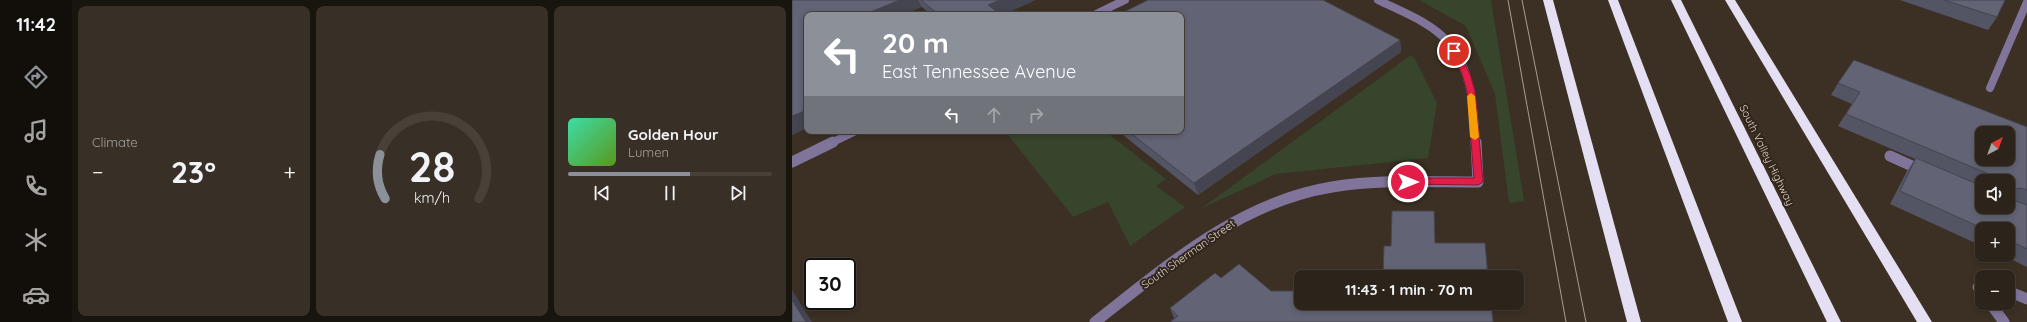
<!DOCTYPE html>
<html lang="en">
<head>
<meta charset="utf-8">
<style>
  :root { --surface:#2c241a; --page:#383027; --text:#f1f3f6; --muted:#a6a4a2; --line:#484139; --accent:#8c9099 }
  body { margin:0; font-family:Quicksand,sans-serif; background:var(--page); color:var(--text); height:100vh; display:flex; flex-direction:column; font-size:15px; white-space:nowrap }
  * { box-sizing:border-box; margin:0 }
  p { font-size:13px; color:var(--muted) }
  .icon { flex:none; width:22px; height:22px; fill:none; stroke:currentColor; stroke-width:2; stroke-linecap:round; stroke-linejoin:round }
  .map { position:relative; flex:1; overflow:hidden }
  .panel { display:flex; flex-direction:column; gap:6px; padding:6px; background:#18140e; width:720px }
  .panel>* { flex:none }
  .guide { position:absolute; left:12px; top:12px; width:380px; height:122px; border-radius:8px; box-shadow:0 2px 6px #0003,0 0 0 1px var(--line); background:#8c9099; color:#fff; overflow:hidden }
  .needle { width:26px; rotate:41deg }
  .fabs { position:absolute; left:1183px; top:126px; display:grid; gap:8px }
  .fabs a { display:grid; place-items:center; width:40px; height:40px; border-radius:8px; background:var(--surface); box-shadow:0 2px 6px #0003,0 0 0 1px var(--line); font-size:20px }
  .speed { position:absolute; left:12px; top:258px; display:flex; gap:8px; font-size:20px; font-weight:700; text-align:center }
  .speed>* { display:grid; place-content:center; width:52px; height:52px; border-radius:50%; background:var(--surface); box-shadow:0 2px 6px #0003,0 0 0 1px var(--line); line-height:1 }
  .speed .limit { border:2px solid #111; border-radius:6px; background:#fff; color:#111 }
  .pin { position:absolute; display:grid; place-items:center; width:34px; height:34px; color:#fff; margin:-17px; border:2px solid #fff; border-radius:50%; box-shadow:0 1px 4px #0007 }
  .me { position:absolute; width:44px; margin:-22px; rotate:90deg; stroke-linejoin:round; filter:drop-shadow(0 0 3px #0008) }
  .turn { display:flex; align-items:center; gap:14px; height:84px; padding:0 12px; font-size:18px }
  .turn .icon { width:52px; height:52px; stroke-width:2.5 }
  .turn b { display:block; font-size:28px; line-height:34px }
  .lanes { display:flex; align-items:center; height:38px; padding:0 12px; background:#0003; justify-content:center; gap:20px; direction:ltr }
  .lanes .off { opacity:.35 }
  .big { font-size:30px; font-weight:800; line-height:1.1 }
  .panel .widget { flex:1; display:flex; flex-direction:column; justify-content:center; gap:6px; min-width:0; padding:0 14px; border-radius:8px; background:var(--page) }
  .panel .dial { align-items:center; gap:0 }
  .dial svg { height:104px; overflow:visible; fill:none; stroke:var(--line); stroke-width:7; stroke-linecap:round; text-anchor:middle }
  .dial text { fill:var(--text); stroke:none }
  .song { display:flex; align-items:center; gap:12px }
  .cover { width:48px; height:48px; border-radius:6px; background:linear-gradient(135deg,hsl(160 70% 55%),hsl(90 70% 35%)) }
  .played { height:4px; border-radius:2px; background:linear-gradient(90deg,var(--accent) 60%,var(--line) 60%) }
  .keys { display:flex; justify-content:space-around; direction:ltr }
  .heat { display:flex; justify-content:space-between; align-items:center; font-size:22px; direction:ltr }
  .panel .tiles { flex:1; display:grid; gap:6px; grid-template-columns:repeat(3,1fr) }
  .trip { position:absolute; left:502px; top:270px; width:230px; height:40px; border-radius:8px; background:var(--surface); box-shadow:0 2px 6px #0003,0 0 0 1px var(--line); font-weight:800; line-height:40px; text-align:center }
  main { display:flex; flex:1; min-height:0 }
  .tabs { display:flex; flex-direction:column; width:72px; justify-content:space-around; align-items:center; background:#120e0a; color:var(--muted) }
  .tabs .icon { width:28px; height:28px }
  .tabs .active { color:var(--accent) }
  .tabs b { font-size:18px; color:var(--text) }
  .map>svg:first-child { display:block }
</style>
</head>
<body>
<main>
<nav class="tabs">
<b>11:42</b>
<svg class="icon active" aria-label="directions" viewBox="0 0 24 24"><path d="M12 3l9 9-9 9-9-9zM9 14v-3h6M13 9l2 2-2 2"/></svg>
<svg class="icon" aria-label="music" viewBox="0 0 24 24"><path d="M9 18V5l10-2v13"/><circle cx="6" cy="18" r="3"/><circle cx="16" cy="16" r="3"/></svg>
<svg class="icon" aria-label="phone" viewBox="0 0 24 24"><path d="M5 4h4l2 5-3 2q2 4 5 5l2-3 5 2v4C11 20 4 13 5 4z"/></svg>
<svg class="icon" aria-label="climate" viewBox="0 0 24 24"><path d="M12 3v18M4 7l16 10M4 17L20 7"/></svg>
<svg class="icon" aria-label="car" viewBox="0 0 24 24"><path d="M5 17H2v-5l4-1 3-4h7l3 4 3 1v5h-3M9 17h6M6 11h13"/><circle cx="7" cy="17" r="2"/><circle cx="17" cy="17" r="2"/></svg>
</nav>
<section class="panel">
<div class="tiles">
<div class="widget"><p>Climate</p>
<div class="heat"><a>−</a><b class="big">23°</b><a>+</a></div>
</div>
<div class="widget dial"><svg viewBox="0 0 100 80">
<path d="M14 69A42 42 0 1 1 86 69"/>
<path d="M14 69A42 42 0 0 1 10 35" stroke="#8c9099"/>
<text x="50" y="56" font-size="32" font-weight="700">28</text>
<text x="50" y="72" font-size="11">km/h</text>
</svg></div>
<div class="widget">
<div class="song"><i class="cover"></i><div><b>Golden Hour</b><p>Lumen</p></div></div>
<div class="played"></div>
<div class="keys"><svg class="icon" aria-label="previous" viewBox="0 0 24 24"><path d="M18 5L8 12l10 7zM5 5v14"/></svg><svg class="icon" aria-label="pause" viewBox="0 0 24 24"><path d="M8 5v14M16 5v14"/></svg><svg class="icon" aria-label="next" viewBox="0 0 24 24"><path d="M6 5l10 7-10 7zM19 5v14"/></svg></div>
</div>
</div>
</section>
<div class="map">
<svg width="1235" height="322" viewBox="0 0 1235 322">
  <rect width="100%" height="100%" fill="#3b3023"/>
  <g fill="#36452b">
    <path d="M627,0h72l33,201 -15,2 -14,-109 -29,-68z"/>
    <path d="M619,55l4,4 22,44 -9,55 -152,16 -74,34z"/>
    <path d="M213,131h100l61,48 -10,7 29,21 -55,39 -22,-44 -35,15z"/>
  </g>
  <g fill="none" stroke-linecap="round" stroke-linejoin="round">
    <g stroke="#81749b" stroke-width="8">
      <path d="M586,0c24,12 53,22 71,43 23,27 25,67 27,100"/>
      <path d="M302,15l31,-15"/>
      <path d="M1198,88l37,-86"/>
      <path d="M39,143l25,-12"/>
    </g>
    <g stroke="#81749b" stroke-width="11">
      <path d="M1098,156l33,15"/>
      <path d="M0,162l41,-20"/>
      <path d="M1190,286l-4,1 4,5"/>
      <path d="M1216,291l19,8"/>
      <path d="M1198,303l14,19"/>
      <path d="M303,322c72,-56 144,-120 237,-135 48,-8 98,-5 146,-5l-2,-40"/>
    </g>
    <g fill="#e4dff2" fill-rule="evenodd">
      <path d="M751,0h10l88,322h-14z"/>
      <path d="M816,0h10l124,322h-14z"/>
      <path d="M879,0h10l160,322h-14z"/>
      <path d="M933,0h10l197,322h-15z"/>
    </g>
    <g stroke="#a69e94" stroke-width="1">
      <path d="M716,0l58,322"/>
      <path d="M730,0l64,322"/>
    </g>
  </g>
  <g fill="#545564" fill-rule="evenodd">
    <path d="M0,0h243l-33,15h-71l-9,-8 -115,8v113l-15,7z"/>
    <path d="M1108,0h105l-8,17 -9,13z"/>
    <path d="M608,40l1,12 -203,143 -80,-64h63z"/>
    <path d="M1046,83l189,44v140l-25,-12h6v-26h-26v17l-92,-42 17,-33 8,-12 -77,-33 14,-22 -21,-9zM1190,181h26l-26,26z"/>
    <path d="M429,278l50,13 -97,27 -4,-10z"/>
  </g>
  <g fill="#454551">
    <path d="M108,0h18l4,7 -19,8h-40z"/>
    <path d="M208,0h35l-33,15 -14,-10z"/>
    <path d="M608,40l1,12 -203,143 -4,-12z"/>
    <path d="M15,110v18l-15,7v-19z"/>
    <path d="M0,290l20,32h-6l-14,-22z"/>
  </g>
  <g fill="#626374" stroke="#454551" fill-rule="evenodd">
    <path d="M0,0h108l-37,15h-56v95l-15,6z"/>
    <path d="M129,0h79l-12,5 13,10h-62z"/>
    <path d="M356,0h175l77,40 -206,143 -66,-52h53v-116h-63z"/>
    <path d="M1152,0h61l-8,17z"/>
    <path d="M1062,60l173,67v63l-6,-2 -6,1 -3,3v4l4,5 11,4v44l-19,-9v-11h-24l-84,-38 16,-33 66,28v21h26v-26h-9l-3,-4 -150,-63 14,-22 -22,-9zM1190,133h26v26h-26z"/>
    <path d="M600,211h42l1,32h50l3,34h-105l1,-31h7z"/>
    <path d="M447,264l32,27h30v12h190l2,19h-323l8,-6 -8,-8 45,-35 6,5z"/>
    <path d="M0,300l14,22h-14z"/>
  </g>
  <path fill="#e11d48" stroke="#92132f" d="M662,48l4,3 12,23 5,17 8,91 -5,3 -73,-1 -2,-2 5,-4h66l-7,-87 -5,-17 -12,-23z"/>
  <path fill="#f59e0b" d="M679,93l4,3 4,41 -4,3 -5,-3 -3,-41z"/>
  <g text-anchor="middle" stroke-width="4" stroke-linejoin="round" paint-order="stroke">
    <g font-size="11" fill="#ddd6ce" stroke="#312619">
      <text transform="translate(975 155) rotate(64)" y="4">South Valley Highway</text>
      <text transform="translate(396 254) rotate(-35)" y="4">South Sherman Street</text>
    </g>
  </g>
</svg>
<div class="fabs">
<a><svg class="needle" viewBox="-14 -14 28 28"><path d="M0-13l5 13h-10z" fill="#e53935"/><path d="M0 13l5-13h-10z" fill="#a6a4a2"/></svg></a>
<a><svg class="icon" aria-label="sound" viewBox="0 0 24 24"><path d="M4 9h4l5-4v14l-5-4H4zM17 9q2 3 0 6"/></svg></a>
<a>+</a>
<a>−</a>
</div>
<div class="speed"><div class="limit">30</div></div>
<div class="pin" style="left:662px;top:51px;background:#d93025"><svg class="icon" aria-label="arrive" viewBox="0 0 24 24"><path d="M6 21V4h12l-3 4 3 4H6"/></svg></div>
<svg class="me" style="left:616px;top:182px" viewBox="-20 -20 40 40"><circle r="17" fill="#e11d48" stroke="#fff" stroke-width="3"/><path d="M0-11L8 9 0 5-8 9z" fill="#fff"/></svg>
<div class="trip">11:43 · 1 min · 70 m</div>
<div class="guide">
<div class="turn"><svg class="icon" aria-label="left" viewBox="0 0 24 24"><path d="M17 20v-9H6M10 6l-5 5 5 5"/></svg><div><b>20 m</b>East Tennessee Avenue</div></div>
<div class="lanes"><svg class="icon" aria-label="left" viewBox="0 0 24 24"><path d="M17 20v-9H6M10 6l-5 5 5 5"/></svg><svg class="icon off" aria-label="ahead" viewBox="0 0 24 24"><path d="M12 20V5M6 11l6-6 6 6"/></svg><svg class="icon off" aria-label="right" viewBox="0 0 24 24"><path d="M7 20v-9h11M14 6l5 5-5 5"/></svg></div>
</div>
</div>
</main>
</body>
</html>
